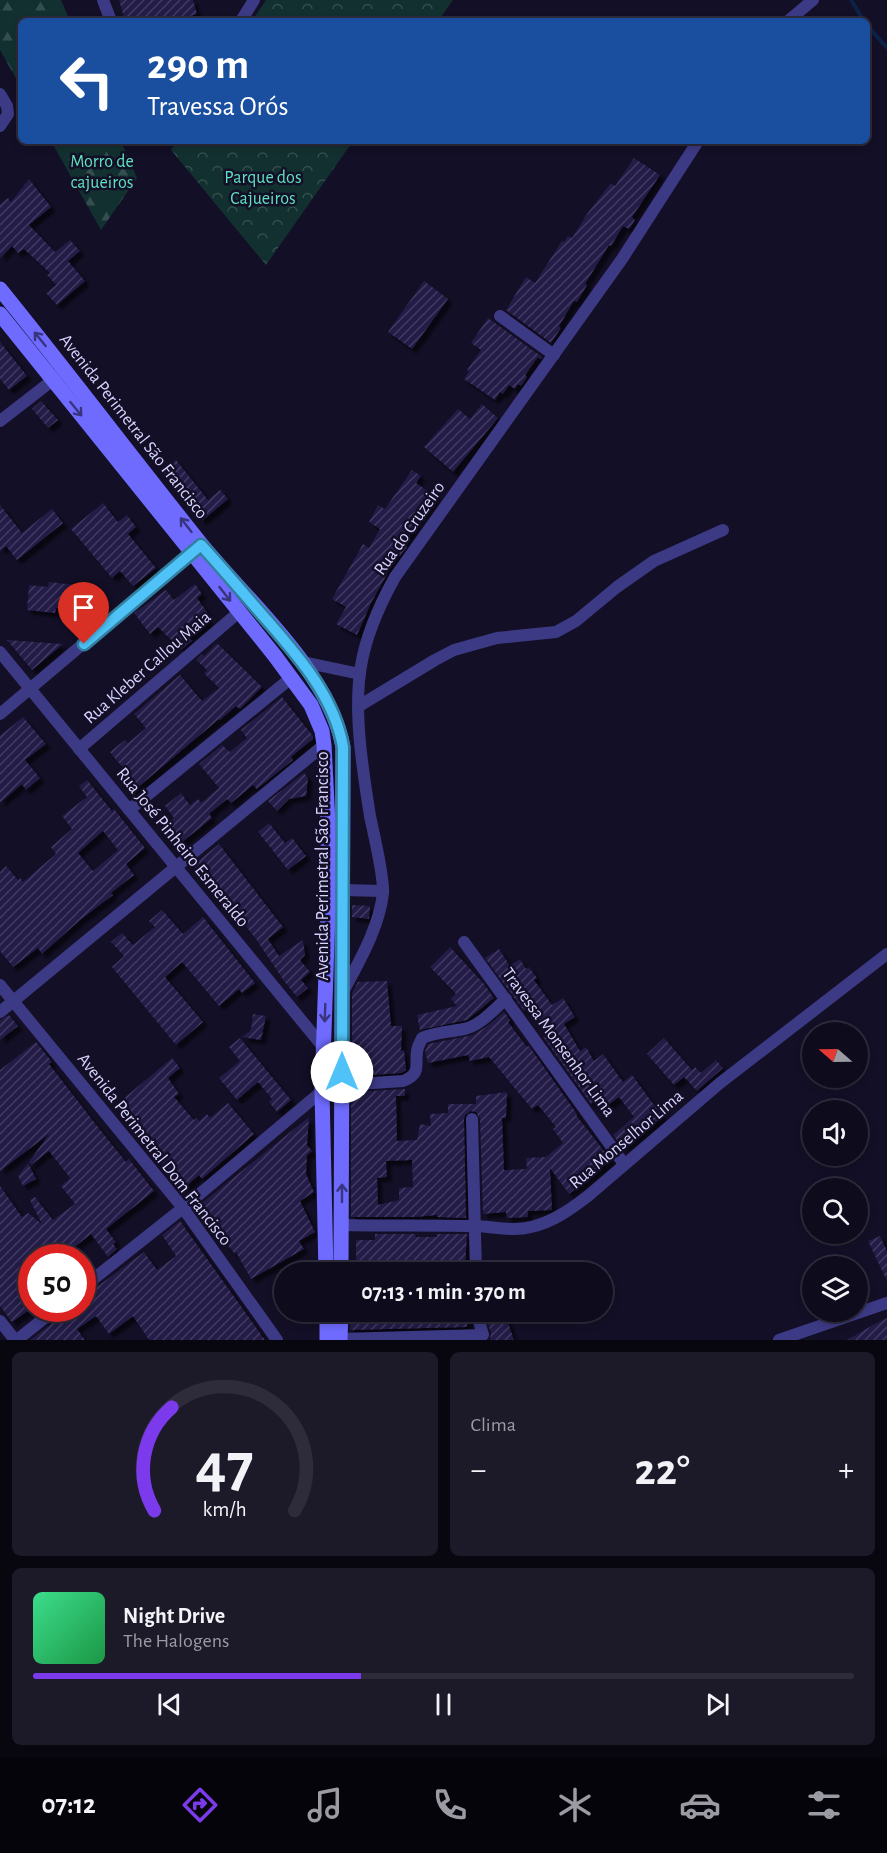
<!DOCTYPE html>
<html lang="pt">
<head>
<meta charset="utf-8">
<style>
  :root { --surface:#0e0b1c; --page:#1c1929; --text:#f1f3f6; --muted:#9b9ba3; --line:#2e2b3b; --accent:#7c3aed }
  body { margin:0; font-family:"Alegreya Sans",sans-serif; background:var(--page); color:var(--text); height:100vh; display:flex; flex-direction:column; font-size:22px; white-space:nowrap }
  * { box-sizing:border-box; margin:0 }
  p { font-size:20px; color:var(--muted) }
  .icon { flex:none; width:33px; height:33px; fill:none; stroke:currentColor; stroke-width:2; stroke-linecap:round; stroke-linejoin:round }
  .map { position:relative; height:1340px; overflow:hidden }
  .sheet { display:flex; flex-direction:column; gap:12px; padding:12px; background:#08060f; flex:1 }
  .sheet>* { flex:none }
  .guide { position:absolute; left:18px; top:18px; width:852px; height:126px; border-radius:9px; box-shadow:0 3px 9px #0003,0 0 0 2px var(--line); background:#1a4fa0; color:#fff; overflow:hidden }
  .needle { width:39px; rotate:290deg }
  .tools { position:absolute; left:802px; top:1022px; display:grid; gap:12px }
  .tools a { display:grid; place-items:center; width:66px; height:66px; border-radius:50%; background:var(--surface); box-shadow:0 3px 9px #0003,0 0 0 2px var(--line); font-size:30px }
  .speed { position:absolute; left:18px; top:1244px; display:flex; gap:12px; font-size:30px; font-weight:700; text-align:center }
  .speed>* { display:grid; place-content:center; width:78px; height:78px; border-radius:50%; background:var(--surface); box-shadow:0 3px 9px #0003,0 0 0 2px var(--line); line-height:1 }
  .speed .limit { border:9px solid #d22; background:#fff; color:#111 }
  .pin { position:absolute; display:grid; place-items:center; width:51px; height:51px; color:#fff; margin:-62px -26px; border-radius:50% 50% 50% 0; rotate:-45deg; box-shadow:0 0 6px #0007 }
  .pin .icon { rotate:45deg }
  .me { position:absolute; width:66px; margin:-33px; rotate:0deg; stroke-linejoin:round; filter:drop-shadow(0 0 4px #0008) }
  .turn { display:flex; align-items:center; gap:21px; height:126px; padding:0 30px; font-size:27px }
  .turn .icon { width:78px; height:78px; stroke-width:2.5 }
  .turn b { display:block; font-size:42px; line-height:51px }
  .big { font-size:45px; font-weight:600; line-height:1.1 }
  .sheet .card { flex:1; display:flex; flex-direction:column; justify-content:center; gap:9px; min-width:0; padding:0 21px; border-radius:9px; background:var(--page) }
  .sheet .dial { align-items:center; gap:0 }
  .dial svg { height:156px; overflow:visible; fill:none; stroke:var(--line); stroke-width:7; stroke-linecap:round; text-anchor:middle }
  .dial text { fill:var(--text); stroke:none }
  .song { display:flex; align-items:center; gap:18px }
  .cover { width:72px; height:72px; border-radius:9px; background:linear-gradient(135deg,hsl(150 70% 55%),hsl(140 70% 35%)) }
  .played { height:6px; border-radius:3px; background:linear-gradient(90deg,var(--accent) 40%,var(--line) 40%) }
  .keys { display:flex; justify-content:space-around; direction:ltr }
  .heat { display:flex; justify-content:space-between; align-items:center; font-size:33px; direction:ltr }
  .sheet .tiles { flex:1; display:grid; gap:12px; grid-template-columns:1fr 1fr }
  .card:last-child { grid-column:span 2 }
  .trip { position:absolute; left:274px; top:1262px; width:339px; height:60px; border-radius:30px; background:var(--surface); box-shadow:0 3px 9px #0003,0 0 0 2px var(--line); font-weight:600; line-height:60px; text-align:center }
  .menu { display:flex; height:96px; justify-content:space-around; align-items:center; background:#06040b; color:var(--muted) }
  .menu .icon { width:42px; height:42px }
  .menu .active { color:var(--accent) }
  .menu b { font-size:27px; color:var(--text) }
  .map>svg:first-child { display:block }
</style>
</head>
<body>
<div class="map">
<svg width="887" height="1340" viewBox="0 0 887 1340">
  <defs>
    <pattern id="forest-firs" width="22" height="20" patternUnits="userSpaceOnUse" patternTransform="scale(1.5)"><rect width="22" height="20" fill="#12302f"/><path d="M5 1l3.5 6h-7zM16 11l3.5 6h-7z" fill="#344d4e"/></pattern>
    <pattern id="park-crowns" width="20" height="18" patternUnits="userSpaceOnUse" patternTransform="scale(1.5)"><rect width="20" height="18" fill="#12302f"/><path d="M2 6a3 3 0 1 1 6 0M12 15a3 3 0 1 1 6 0" fill="none" stroke="#344d4e"/></pattern>
    <pattern id="building-hatch" width="6" height="6" patternUnits="userSpaceOnUse" patternTransform="scale(1.5)"><rect width="6" height="6" fill="#241b47"/><path d="M-1 1l2-2M0 6l6-6M5 7l2-2" fill="none" stroke="#433b63"/></pattern>
    <filter id="shadow"><feDropShadow dx="4.5" dy="4.5" stdDeviation="1.5" flood-color="#0009"/></filter>
  </defs>
  <rect width="100%" height="100%" fill="#130f26"/>
  <g fill="url(#forest-firs)">
    <path d="M0,0h61l9,21h-49v66l-21,-37z"/>
    <path d="M51,141h70l16,37 -36,52z"/>
  </g>
  <g fill="url(#park-crowns)">
    <path d="M266,0h187l-15,21h-186z"/>
    <path d="M177,141h176l-87,124 -95,-115z"/>
  </g>
  <g fill="none" stroke-linecap="round" stroke-linejoin="round">
    <g stroke="#0c2248" stroke-width="4">
      <path d="M851,0l13,21"/>
      <path d="M867,25l20,23"/>
    </g>
  </g>
  <g fill="url(#building-hatch)" fill-rule="evenodd" filter="url(#shadow)">
    <path d="M119,0h74l4,14 -22,7h-50z"/>
    <path d="M634,158l26,17 -28,42 3,3 -6,9 -6,-3 -12,20 -2,-1 -24,39 2,1 -10,17 -3,-1 -15,25 2,2 -10,15 -45,-33 20,-33 9,6 27,-42 2,1 4,-6 4,2 15,-24 24,-31 4,3z"/>
    <path d="M29,179l22,28 -22,18 26,27 15,-12 10,11 -12,10 17,20 -28,24 -11,-12 10,-8 -9,-10 3,-2 -26,-24 -6,4 -6,-7 -12,12v-54l8,-6 3,4z"/>
    <path d="M424,281l24,18 -36,50 -24,-17z"/>
    <path d="M488,318l54,39 -2,2 -2,-2 -13,18 2,2 -6,9 -3,-2 -3,5 -6,-4 -6,9 -3,-2 -5,8 -31,-21 5,-8 -2,-1 14,-20 -10,-7z"/>
    <path d="M0,342l27,34 -18,14 -9,-11z"/>
    <path d="M41,401l17,19 -10,8 -16,-19z"/>
    <path d="M482,404l16,14 -45,54 -29,-25 34,-38 12,10z"/>
    <path d="M176,460l32,40 12,-10 8,9 -26,22 -40,-49z"/>
    <path d="M412,470l9,6 -5,7 20,14 -12,17 -2,-1 -18,32 3,2 -8,10 -2,-1 -11,20 -15,27 -14,32 -21,-11 10,-17 -14,-8 31,-55 6,4 11,-19 -11,-7 9,-17 7,4z"/>
    <path d="M103,503l15,19 9,-7 9,12 -8,7 28,34 -23,18 -13,-15 -8,7 -41,-49z"/>
    <path d="M0,505l22,28 30,-24 11,14 -46,37 -11,-14 -6,5z"/>
    <path d="M49,582l27,3 -3,25 -17,-2 -1,5 -28,-3 2,-25 19,2z"/>
    <path d="M195,584l7,10 -5,4 10,14 -3,2 6,7 -21,16 3,4 -11,9 -23,-23 -8,7 -16,-21 32,-23 8,10z"/>
    <path d="M7,640l56,4 -31,26z"/>
    <path d="M217,643l45,44 -22,22 -4,-3 -16,14 -1,-1 -88,74 -13,-15 8,-6 -16,-20 15,-12 3,3 18,-15 -12,-14 46,-39 22,26 17,-13 -15,-15 3,-3 -11,-10 6,-6 2,2z"/>
    <path d="M282,697l31,39v3l-22,18 2,3 -36,29 -4,-4 -22,18 -4,-4 -18,15 3,4 -30,24 -15,-19 7,-5 -9,-12 16,-13 9,12 8,-6 3,4 18,-15 -20,-24 23,-19 8,7 17,-14 -6,-8z"/>
    <path d="M23,717l23,27 -21,16 15,18 -14,12 -4,-6 -22,19v-67z"/>
    <path d="M304,773l4,5 -2,18 -17,3 -12,12 -9,-10z"/>
    <path d="M87,780l25,31 2,-2 31,39 -19,16 8,11 -23,18 2,2 -33,25 -38,34 -4,-6 -25,19 -13,-16v-79l6,-6 12,14 2,-2 3,4 33,-28 -5,-7 21,-18 -10,-13 25,-19 -8,-11zM103,831l15,19 -25,21 -15,-18z"/>
    <path d="M269,823l16,20 7,-5 14,18 -18,14 -30,-38z"/>
    <path d="M219,844l64,83 -15,12 11,17 24,-16 2,15 -5,5 10,12 -9,8 7,8 -11,9 -13,-16 -28,-42 -40,-50 -3,2 -20,-26z"/>
    <path d="M352,905l18,1 -1,13 -17,-2z"/>
    <path d="M162,910l21,24 20,-17 52,66 -13,10 -3,-4 -20,17 -37,-44 -17,15 38,45 -27,23 -64,-78 12,-11 -13,-14 11,-9 11,12 22,-18 -6,-6z"/>
    <path d="M450,947l34,37 10,14 -27,22 -47,10 -3,-15 40,-9 -6,-7 5,-5 -26,-27z"/>
    <path d="M499,949l11,17 10,-7 6,10 3,-2 8,11 -3,2 18,25 11,-7 12,19 -11,7 16,27 6,-4 8,14 9,-7 20,28 9,-7 31,42 -40,31 -10,-13 21,-18 -15,-20 -19,14 -6,-9 -3,2 -48,-67 3,-1 -18,-28 -4,3 -39,-53z"/>
    <path d="M387,981l4,45h11l-1,25 3,-1 2,20 -5,3 -45,3 -3,-25h-1v-58l6,-11z"/>
    <path d="M504,1012l6,8 -2,2 19,25 2,-1 48,68 -1,1 35,45 -42,34 -19,-26 2,42 -24,1v6l-21,1 -1,-6 -23,2 -3,-95 -4,-7 -5,-1 -6,4 -1,4 2,99 -29,-1v-2l-22,2h-64v-119h3v-6l51,-3v7h-9l1,45 20,-1 3,-16 11,2 -1,-12 18,-1v-9h28v-8l31,-4 -1,26h-4l2,52 23,-1 -1,-11 20,-1 17,-14 -10,-14 3,-2 -18,-22 -6,4 -43,-52 -19,4 -2,-6 -40,8 -3,-11 3,-8 45,-9 13,-8zM412,1160l1,27 -14,1v12l-21,5 -1,-27 10,-1 -1,-16z"/>
    <path d="M253,1014l13,2 -5,24 -19,-3 9,-7z"/>
    <path d="M9,1015l9,11 -18,14v-20z"/>
    <path d="M240,1038l51,62 -14,12 -8,-10 3,-3 -14,-17 -21,18 -18,-22 21,-17 -11,-14z"/>
    <path d="M664,1038l28,32 3,-3 6,6 15,-13 7,8 -26,23 -13,-14 -10,8 -27,-31z"/>
    <path d="M36,1042l16,20 -3,2 52,67 25,31 3,-3 25,32 -48,38 10,13 -3,2 4,5 -9,8 -17,-23 -18,14 7,9h-48v51l-20,14 -12,-16v-120l22,31 6,-4 14,11 -12,-24 5,-3 18,23 22,-16 -14,-18 9,-8 -21,-27 -18,14 -2,-3 20,-28 -49,37v-101z"/>
    <path d="M172,1058l8,10 -12,10 11,16 -5,3 20,23 3,-2 2,3 8,-7 3,4 18,-15 26,31 -52,45 -3,-4 -16,14 -26,-30 3,-2 -43,-53z"/>
    <path d="M309,1117l-2,28 5,6 -5,4 -1,19 8,18 -14,9 15,31 -16,9 5,8 -53,30 -15,-27 -1,2 -38,-47z"/>
    <path d="M28,1163l8,16 -13,7 -5,-10z"/>
    <path d="M180,1221l85,119h-116l-16,-24 -24,18 -13,-18 -19,13 8,11h-55l43,-32h9v-10l62,-46 13,18 19,-14 -14,-21z"/>
    <path d="M375,1234h40l1,3h21v-3h30l-2,34h-49v4h-60v-32h19z"/>
    <path d="M880,1236l7,15v30l-19,-40z"/>
    <path d="M351,1311h117l-1,16 -117,3z"/>
    <path d="M493,1311h11l10,29h-24l1,-7 -4,-13 1,-7z"/>
    <path d="M887,1318v22h-40l26,-15z"/>
  </g>
  <g fill="none" stroke-linecap="round" stroke-linejoin="round">
    <g stroke="#3d3a85" stroke-width="12">
      <path d="M103,0l8,21"/>
      <path d="M241,21l13,-21"/>
      <path d="M788,21l25,-21"/>
      <path d="M0,94l7,12 1,8 -8,12"/>
      <path d="M500,316l54,39"/>
      <path d="M0,421l58,-45"/>
      <path d="M0,652l324,396 18,13"/>
      <path d="M303,662l57,12"/>
      <path d="M359,706l76,-46 19,-10 43,-12 59,-6 20,-11 41,-34 37,-26 69,-31"/>
      <path d="M0,714l198,-167"/>
      <path d="M79,749l160,-137"/>
      <path d="M129,810l162,-132"/>
      <path d="M343,890l40,1"/>
      <path d="M464,942l160,222"/>
      <path d="M0,985l183,223 94,132"/>
      <path d="M342,994c16,-31 37,-65 41,-101 1,-17 -9,-58 -13,-77 -7,-44 -17,-105 -9,-150 5,-31 19,-62 34,-89l227,-318 76,-118"/>
      <path d="M0,1012l324,-267"/>
      <path d="M342,1085l61,-4c21,-8 10,-19 15,-34 1,-3 3,-6 4,-9 14,-6 27,-6 42,-9 16,-3 30,-20 42,-30"/>
      <path d="M472,1119l4,153"/>
      <path d="M342,1225c43,1 86,0 130,1 19,0 40,6 59,1 22,-5 40,-18 57,-31l132,-113 167,-129"/>
      <path d="M82,1288l101,-80 139,-117"/>
      <path d="M0,1321l15,19"/>
      <path d="M340,1339l143,-4 -4,-14 1,-10"/>
      <path d="M17,1340l40,-32"/>
      <path d="M779,1340l108,-37"/>
    </g>
    <g stroke="#6f6bff" stroke-width="15">
      <path d="M0,289c68,84 133,170 201,255 47,58 128,127 142,203l-2,525"/>
      <path d="M0,314l275,342 36,49 11,26 2,14 4,78v89l-6,179 4,181"/>
      <path d="M327,1311v29"/>
      <path d="M340,1340l1,-29"/>
    </g>
  </g>
  <defs><path id="oneway-shaft" d="M-6 0H5M1.5-3L5.5 0L1.5 3" fill="none" stroke-width="1.6" stroke-linecap="round" stroke-linejoin="round" transform="scale(1.5)"/></defs>
  <g stroke="#38347d">
    <use href="#oneway-shaft" transform="translate(40 339) rotate(-129)"/>
    <use href="#oneway-shaft" transform="translate(76 409) rotate(51)"/>
    <use href="#oneway-shaft" transform="translate(186 525) rotate(-128)"/>
    <use href="#oneway-shaft" transform="translate(225 594) rotate(52)"/>
    <use href="#oneway-shaft" transform="translate(325 1013) rotate(92)"/>
    <use href="#oneway-shaft" transform="translate(342 1193) rotate(-90)"/>
  </g>
  <g fill="none" stroke-linecap="round" stroke-linejoin="round">
    <g stroke="#337fa1" stroke-width="15">
      <path id="route" d="M84,644l117,-99c22,24 43,49 64,73 33,38 69,78 78,129l-1,325"/>
    </g>
    <use href="#route" stroke="#4fc3f7" stroke-width="10"/>
  </g>
  <g text-anchor="middle" stroke-width="5" stroke-linejoin="round" paint-order="stroke">
    <g font-size="18" fill="#5fe0c0" stroke="#130f26">
      <text x="102" y="167">Morro de<tspan x="102" dy="21">cajueiros</tspan></text>
      <text x="263" y="183">Parque dos<tspan x="263" dy="21">Cajueiros</tspan></text>
    </g>
    <g font-size="18" fill="#d9d4ff" stroke="#130f26">
      <text transform="translate(134 426) rotate(52)" y="6">Avenida Perimetral São Francisco</text>
      <text transform="translate(409 528) rotate(-55)" y="6">Rua do Cruzeiro</text>
      <text transform="translate(147 667) rotate(-41)" y="6">Rua Kleber Callou Maia</text>
      <text transform="translate(183 847) rotate(51)" y="6">Rua José Pinheiro Esmeraldo</text>
      <text transform="translate(322 866) rotate(-90)" y="6">Avenida Perimetral São Francisco</text>
      <text transform="translate(559 1042) rotate(54)" y="6">Travessa Monsenhor Lima</text>
      <text transform="translate(626 1139) rotate(-40)" y="6">Rua Monselhor Lima</text>
      <text transform="translate(155 1149) rotate(52)" y="6">Avenida Perimetral Dom Francisco</text>
    </g>
  </g>
</svg>
<div class="tools">
<a><svg class="needle" viewBox="-14 -14 28 28"><path d="M0-13l5 13h-10z" fill="#e53935"/><path d="M0 13l5-13h-10z" fill="#9b9ba3"/></svg></a>
<a><svg class="icon" aria-label="sound" viewBox="0 0 24 24"><path d="M4 9h4l5-4v14l-5-4H4zM17 9q2 3 0 6"/></svg></a>
<a><svg class="icon" aria-label="search" viewBox="0 0 24 24"><circle cx="10" cy="10" r="6"/><path d="M15 15l6 6"/></svg></a>
<a><svg class="icon" aria-label="layers" viewBox="0 0 24 24"><path d="M12 4l9 5-9 5-9-5zM3 14l9 5 9-5"/></svg></a>
</div>
<div class="speed"><div class="limit">50</div></div>
<div class="pin" style="left:84px;top:644px;background:#d93025"><svg class="icon" aria-label="arrive" viewBox="0 0 24 24"><path d="M6 21V4h12l-3 4 3 4H6"/></svg></div>
<svg class="me" style="left:342px;top:1072px" viewBox="-20 -20 40 40"><circle r="19" fill="#fff"/><path d="M0-13L10 11 0 6-10 11z" fill="#4fc3f7"/></svg>
<div class="trip">07:13 · 1 min · 370 m</div>
<div class="guide">
<div class="turn"><svg class="icon" aria-label="left" viewBox="0 0 24 24"><path d="M17 20v-9H6M10 6l-5 5 5 5"/></svg><div><b>290 m</b>Travessa Orós</div></div>
</div>
</div>
<section class="sheet">
<div class="tiles">
<div class="card dial"><svg viewBox="0 0 100 80">
<path d="M14 69A42 42 0 1 1 86 69"/>
<path d="M14 69A42 42 0 0 1 23 16" stroke="#7c3aed"/>
<text x="50" y="56" font-size="32" font-weight="700">47</text>
<text x="50" y="72" font-size="11">km/h</text>
</svg></div>
<div class="card"><p>Clima</p>
<div class="heat"><a>−</a><b class="big">22°</b><a>+</a></div>
</div>
<div class="card">
<div class="song"><i class="cover"></i><div><b>Night Drive</b><p>The Halogens</p></div></div>
<div class="played"></div>
<div class="keys"><svg class="icon" aria-label="previous" viewBox="0 0 24 24"><path d="M18 5L8 12l10 7zM5 5v14"/></svg><svg class="icon" aria-label="pause" viewBox="0 0 24 24"><path d="M8 5v14M16 5v14"/></svg><svg class="icon" aria-label="next" viewBox="0 0 24 24"><path d="M6 5l10 7-10 7zM19 5v14"/></svg></div>
</div>
</div>
</section>
<nav class="menu">
<b>07:12</b>
<svg class="icon active" aria-label="directions" viewBox="0 0 24 24"><path d="M12 3l9 9-9 9-9-9zM9 14v-3h6M13 9l2 2-2 2"/></svg>
<svg class="icon" aria-label="music" viewBox="0 0 24 24"><path d="M9 18V5l10-2v13"/><circle cx="6" cy="18" r="3"/><circle cx="16" cy="16" r="3"/></svg>
<svg class="icon" aria-label="phone" viewBox="0 0 24 24"><path d="M5 4h4l2 5-3 2q2 4 5 5l2-3 5 2v4C11 20 4 13 5 4z"/></svg>
<svg class="icon" aria-label="climate" viewBox="0 0 24 24"><path d="M12 3v18M4 7l16 10M4 17L20 7"/></svg>
<svg class="icon" aria-label="car" viewBox="0 0 24 24"><path d="M5 17H2v-5l4-1 3-4h7l3 4 3 1v5h-3M9 17h6M6 11h13"/><circle cx="7" cy="17" r="2"/><circle cx="17" cy="17" r="2"/></svg>
<svg class="icon" aria-label="filters" viewBox="0 0 24 24"><path d="M4 7h16M4 17h16"/><circle cx="9" cy="7" r="2"/><circle cx="15" cy="17" r="2"/></svg>
</nav>
</body>
</html>
